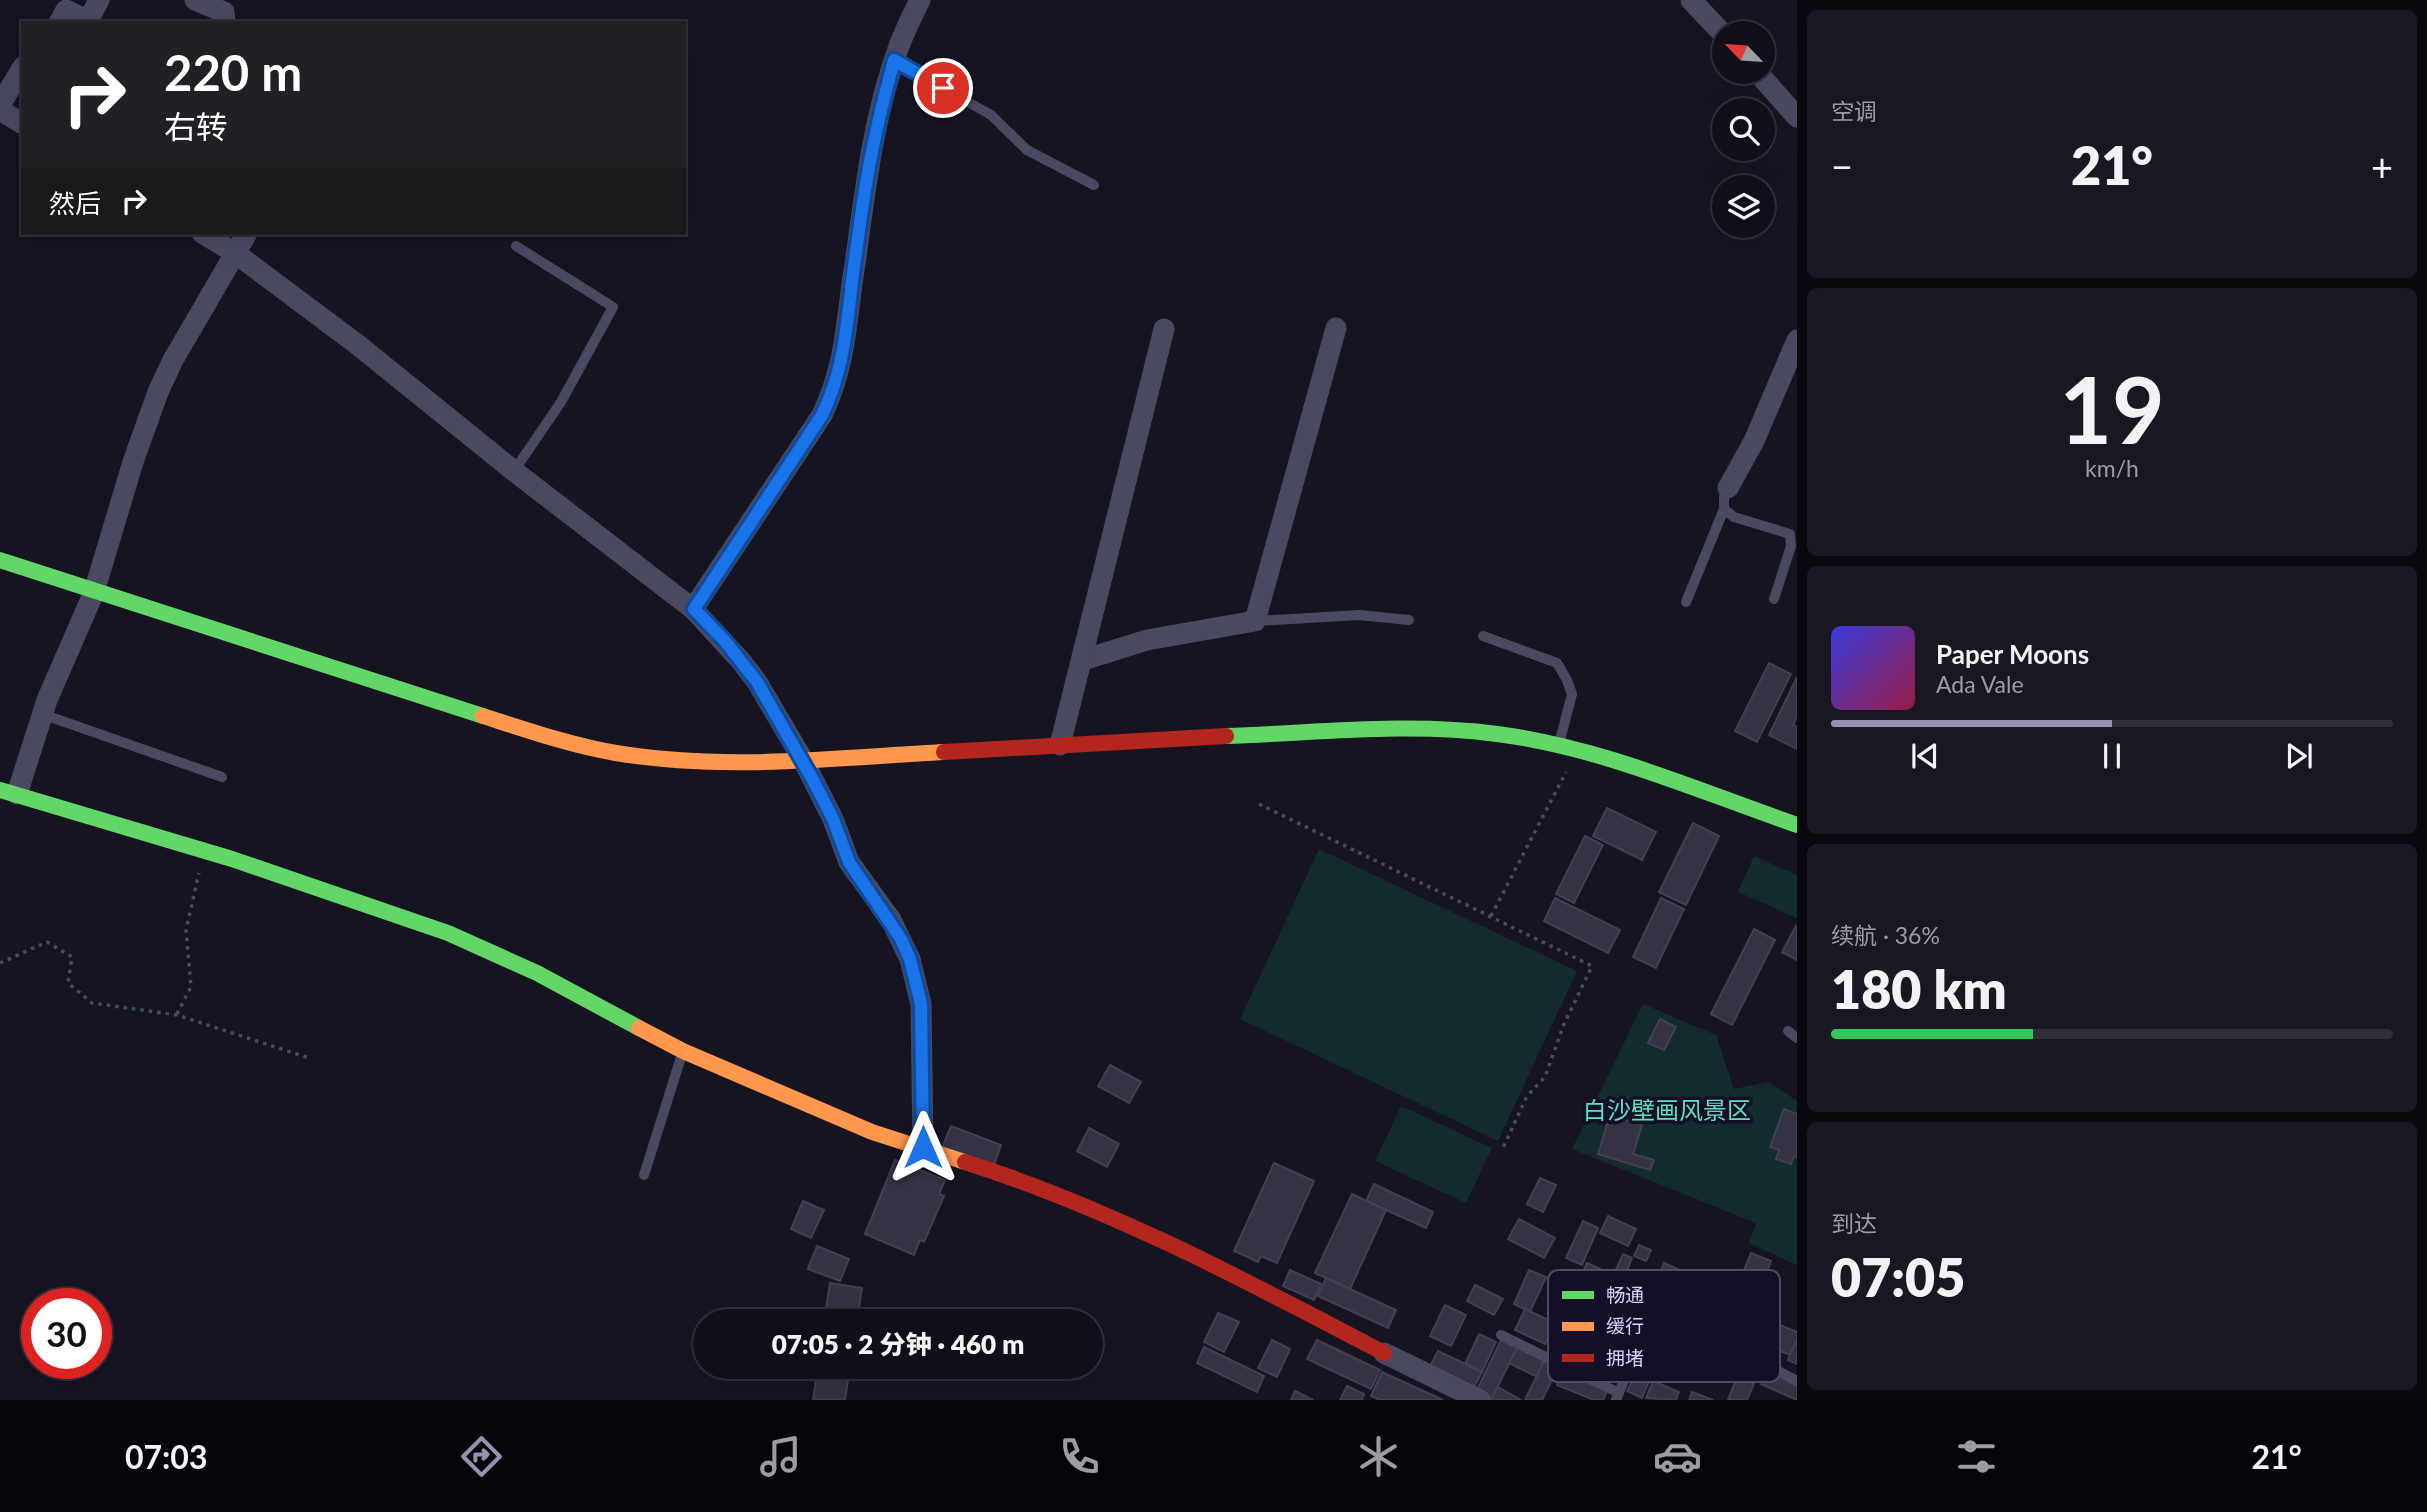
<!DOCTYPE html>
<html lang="zh">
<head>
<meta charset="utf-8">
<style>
  :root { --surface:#100f19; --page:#191822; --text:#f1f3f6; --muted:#9c9ca2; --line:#302f38; --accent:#9591b1 }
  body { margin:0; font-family:Lato,"Noto Sans SC",sans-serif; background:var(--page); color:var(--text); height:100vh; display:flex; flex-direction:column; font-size:26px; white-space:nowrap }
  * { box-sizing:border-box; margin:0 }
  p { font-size:23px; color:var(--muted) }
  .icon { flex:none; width:38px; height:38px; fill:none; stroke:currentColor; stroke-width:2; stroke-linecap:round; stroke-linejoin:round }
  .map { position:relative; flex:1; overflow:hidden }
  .side { display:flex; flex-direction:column; gap:10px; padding:10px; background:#09080e; width:630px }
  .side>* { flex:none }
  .hud { position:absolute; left:21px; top:21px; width:665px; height:214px; border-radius:0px; box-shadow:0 7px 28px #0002,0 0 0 2px var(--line); background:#202124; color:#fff; overflow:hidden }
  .needle { width:46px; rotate:295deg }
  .buttons { position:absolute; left:1712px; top:21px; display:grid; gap:14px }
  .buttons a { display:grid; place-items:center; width:63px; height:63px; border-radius:50%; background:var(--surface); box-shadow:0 7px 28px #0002,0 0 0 2px var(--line); font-size:35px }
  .speed { position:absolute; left:21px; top:1288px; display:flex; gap:14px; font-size:35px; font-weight:700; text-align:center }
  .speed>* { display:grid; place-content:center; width:91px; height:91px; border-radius:50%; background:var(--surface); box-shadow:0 7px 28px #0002,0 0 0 2px var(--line); line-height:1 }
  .speed .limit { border:10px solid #d22; background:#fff; color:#111 }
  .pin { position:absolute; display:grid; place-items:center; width:60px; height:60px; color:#fff; margin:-30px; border:4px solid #fff; border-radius:50%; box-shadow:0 2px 7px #0007 }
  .me { position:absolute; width:77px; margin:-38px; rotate:0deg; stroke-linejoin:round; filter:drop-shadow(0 0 5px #0008) }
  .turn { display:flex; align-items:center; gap:24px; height:147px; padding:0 28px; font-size:32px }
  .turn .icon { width:91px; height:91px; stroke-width:2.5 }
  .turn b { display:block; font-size:49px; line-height:60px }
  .then { display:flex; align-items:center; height:66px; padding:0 28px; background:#0003; gap:14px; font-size:26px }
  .big { font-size:52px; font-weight:800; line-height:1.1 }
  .side .card { flex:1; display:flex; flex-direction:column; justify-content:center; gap:10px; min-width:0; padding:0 24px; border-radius:10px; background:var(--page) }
  .side .dial { align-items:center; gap:0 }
  .dial b { font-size:91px; line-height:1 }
  .song { display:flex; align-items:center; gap:21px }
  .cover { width:84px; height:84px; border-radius:10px; background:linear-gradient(135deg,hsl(240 70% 55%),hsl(340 70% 35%)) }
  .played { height:7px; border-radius:4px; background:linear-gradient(90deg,var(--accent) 50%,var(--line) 50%) }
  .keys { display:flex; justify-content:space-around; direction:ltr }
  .heat { display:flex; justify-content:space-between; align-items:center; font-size:38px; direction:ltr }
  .charge { height:10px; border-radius:5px; background:linear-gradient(90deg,#34c759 36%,var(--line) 0) }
  .trip { position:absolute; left:693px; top:1309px; width:410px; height:70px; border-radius:35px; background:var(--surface); box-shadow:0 7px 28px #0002,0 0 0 2px var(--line); font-weight:800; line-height:70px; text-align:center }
  .tab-bar { display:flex; height:112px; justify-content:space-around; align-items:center; background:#06060a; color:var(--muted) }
  .tab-bar .icon { width:49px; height:49px }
  .tab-bar .on { color:var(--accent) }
  .tab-bar b { font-size:32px; color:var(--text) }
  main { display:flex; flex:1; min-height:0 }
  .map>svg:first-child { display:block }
</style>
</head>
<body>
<main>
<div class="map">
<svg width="1797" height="1400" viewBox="0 0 1797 1400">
  <rect width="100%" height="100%" fill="#161421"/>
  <g fill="#132c2d">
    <path d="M1319,849l258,122 -79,170 -258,-122z"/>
    <path d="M1754,856l43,19v43l-59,-26z"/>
    <path d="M1643,1004l73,31 18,54 35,-7 28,19v164l-48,-22 7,-20 -184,-74z"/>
    <path d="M1401,1106l91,42 -26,55 -91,-42z"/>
  </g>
  <g fill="#343243" stroke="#433f54" stroke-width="2">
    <path d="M1769,663l22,11 -34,68 -22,-11z"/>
    <path d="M1797,677v39l-4,9 4,2v22l-28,-14z"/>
    <path d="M1607,808l49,24 -14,28 -49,-24z"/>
    <path d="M1693,823l26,13 -33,69 -27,-13z"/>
    <path d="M1585,836l18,9 -29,58 -18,-9z"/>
    <path d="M1555,898l65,32 -12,23 -64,-32z"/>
    <path d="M1661,898l23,11 -28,59 -23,-11z"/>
    <path d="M1796,926l1,1v33l-15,-8z"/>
    <path d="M1754,929l21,11 -43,85 -21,-11z"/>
    <path d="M1660,1019l16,8 -12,23 -16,-7z"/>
    <path d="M1110,1065l31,17 -12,21 -31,-17z"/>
    <path d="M1784,1109l13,5v43l-3,-1 -3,8 -15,-5 3,-9 -9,-3z"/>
    <path d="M1610,1115l32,10 -9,29 21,6 -4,10 -52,-16z"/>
    <path d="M951,1126l50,19 -9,25 -51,-20z"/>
    <path d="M1089,1128l30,16 -12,23 -30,-16z"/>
    <path d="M895,1160l50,20 -6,14 5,2 -20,46 -4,-2 -6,15 -49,-21z"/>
    <path d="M1274,1163l40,18 -37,82 -16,-7 -3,6 -24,-11z"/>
    <path d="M1540,1178l16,7 -13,27 -16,-8z"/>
    <path d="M1374,1184l59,28 -7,16 -60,-27z"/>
    <path d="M1352,1194l34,16 -36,79 -35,-16z"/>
    <path d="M803,1201l21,9 -13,28 -20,-9z"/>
    <path d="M1608,1216l28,13 -8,17 -28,-13z"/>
    <path d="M1519,1219l36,19 -11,20 -36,-19z"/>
    <path d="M1583,1221l15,7 -16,37 -16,-7z"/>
    <path d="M1639,1245l12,5 -5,11 -12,-5z"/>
    <path d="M817,1246l32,13 -9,22 -32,-12z"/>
    <path d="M1751,1253l20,8 -20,52 -21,-9z"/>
    <path d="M1623,1254l9,4 -8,20 -10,-4z"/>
    <path d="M1587,1263l26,12 -8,17 -26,-12z"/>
    <path d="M1664,1263l18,8 -16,35 -18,-8z"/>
    <path d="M1290,1270l31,14 -7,16 -31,-14z"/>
    <path d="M1529,1270l17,7 -16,35 -16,-8z"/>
    <path d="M1326,1278l70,32 -8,18 -70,-32z"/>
    <path d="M830,1283l32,5 -5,33h-33z"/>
    <path d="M1475,1285l28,14 -9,16 -27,-14z"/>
    <path d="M1445,1305l21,10 -15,31 -21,-10z"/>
    <path d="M1525,1309l30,14 -10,21 -30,-14z"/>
    <path d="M1218,1313l21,9 -15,30 -20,-10z"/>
    <path d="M1754,1314l43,18v7l-7,16 -45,-19z"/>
    <path d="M1479,1334l17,8 -14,30 -17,-8z"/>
    <path d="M1797,1339v25l-9,-4z"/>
    <path d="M1272,1340l18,9 -13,28 -19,-9z"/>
    <path d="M1317,1340l63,30 -9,19 -64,-30z"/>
    <path d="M1501,1340l16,8 -26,52h-8l-9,-4z"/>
    <path d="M1204,1347l60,29 -7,16 -60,-29z"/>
    <path d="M1517,1348l27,13 -7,16 -28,-14z"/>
    <path d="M1438,1351l44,21 -10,19 -44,-21z"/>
    <path d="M1544,1361l14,6 -16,33h-17z"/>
    <path d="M818,1367h32l-5,33h-32z"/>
    <path d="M1768,1371l29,14v15l-36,-16z"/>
    <path d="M1382,1372l61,28h-63l-9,-4z"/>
    <path d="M1562,1372l45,19 -4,9h-9l-37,-15z"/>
    <path d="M1636,1373l14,6 -8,19 -15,-7z"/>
    <path d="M1737,1377l17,6 -7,17h-19z"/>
    <path d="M1653,1381l26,11 -3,8 -30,-2z"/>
    <path d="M1347,1386l17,8 -2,6h-22z"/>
    <path d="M1498,1387l23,13h-30z"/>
    <path d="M1295,1391l18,9h-22z"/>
    <path d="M1692,1392l21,8h-24z"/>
  </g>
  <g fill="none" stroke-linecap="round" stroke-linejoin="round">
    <g stroke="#44505f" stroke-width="3.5" stroke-dasharray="3.5 5" stroke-linecap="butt">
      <path d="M1259,804l333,162 -28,58 -19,53 -18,19 -24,52"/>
      <path d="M1491,916l75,-144"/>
      <path d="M0,963l47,-21 25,15 -4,26 24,20 85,12 132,43"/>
      <path d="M177,1014l14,-27 -5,-57 13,-57"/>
    </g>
    <g stroke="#4a4962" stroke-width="10">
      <path d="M894,60l97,55 36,35 67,35"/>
      <path d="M514,471l47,-69 52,-95 -97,-61"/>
      <path d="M1728,488l-4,9v12l10,8 56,17 1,12 -17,53"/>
      <path d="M1686,602l38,-93"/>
      <path d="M1255,621l104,-6 50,5"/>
      <path d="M1483,636l74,27 10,17 5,14 -13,50"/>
      <path d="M42,714l180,63"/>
      <path d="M1788,1031l9,7"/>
      <path d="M644,1175l38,-121"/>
      <path d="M1501,1335l118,58"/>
      <path d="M1616,1400l30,-74 60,22 63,18 28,15"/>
    </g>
    <g stroke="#4a4962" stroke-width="21">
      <path d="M195,0l29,12 1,11"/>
      <path d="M1691,0l33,35"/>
      <path d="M59,23l7,-13 22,11 11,-21"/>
      <path d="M1757,72l40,45"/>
      <path d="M0,105l23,-38"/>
      <path d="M0,110l23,14"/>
      <path d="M202,233l33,20 123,92 156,126 179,138 48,52 16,21 46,78 30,59 16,43 42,58 19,39 11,45 2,143"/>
      <path d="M1728,488l26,-47 43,-101"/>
      <path d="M693,609l129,-194c25,-52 24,-97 33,-151 10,-72 18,-146 43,-215 6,-17 14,-33 22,-49"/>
      <path d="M1083,660l64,-20 108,-19 81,-293"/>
      <path d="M1060,745l104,-416"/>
      <path d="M17,794l30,-94 47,-108 39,-130 25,-70 15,-32 74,-127"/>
      <path d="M1384,1353l96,47"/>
    </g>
    <g stroke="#63d668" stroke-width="16">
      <path d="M0,560l483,156"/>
      <path d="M1226,736c89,-3 182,-14 271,-2 103,13 202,57 300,91"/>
      <path d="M0,790l232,69 216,74 89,40 102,55"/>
    </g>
    <g stroke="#ff974d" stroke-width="16">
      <path d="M483,716c44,14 87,29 133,37 108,18 219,5 328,-1"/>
      <path d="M639,1028l44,23 189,81 93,30"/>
    </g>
    <g stroke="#b3261e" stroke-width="16">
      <path d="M944,752l282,-16"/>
      <path d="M965,1162c145,46 284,120 419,191"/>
    </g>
  </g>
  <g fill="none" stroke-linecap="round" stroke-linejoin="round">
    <g stroke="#114b97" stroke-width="18">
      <path id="route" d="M923,1147l-2,-143 -11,-45 -9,-20 -52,-77 -16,-43 -20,-39 -56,-98 -33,-42 -30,-31 128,-194c25,-51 25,-101 33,-156 6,-42 11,-85 21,-126 5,-25 12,-49 18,-73l49,28"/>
    </g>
    <use href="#route" stroke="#1a73e8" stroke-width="12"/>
  </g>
  <g text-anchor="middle" stroke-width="7" stroke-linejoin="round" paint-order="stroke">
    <g font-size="24" fill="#5fe0c0" stroke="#130f26">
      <text x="1667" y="1119">白沙壁画风景区</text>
    </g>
  </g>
  <rect x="1548" y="1270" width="232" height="112" rx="10" fill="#130f26" stroke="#4e4a67" stroke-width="2"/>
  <rect x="1562" y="1291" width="32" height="8" fill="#63d668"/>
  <rect x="1562" y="1322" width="32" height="9" fill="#ff974d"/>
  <rect x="1562" y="1354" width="32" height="8" fill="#b3261e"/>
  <g font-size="19" fill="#d9d4ff">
    <text x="1606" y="1302">畅通</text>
    <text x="1606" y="1333">缓行</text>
    <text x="1606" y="1365">拥堵</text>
  </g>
</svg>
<div class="buttons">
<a><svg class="needle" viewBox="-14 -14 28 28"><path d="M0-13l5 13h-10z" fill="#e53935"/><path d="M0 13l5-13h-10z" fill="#9c9ca2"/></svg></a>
<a><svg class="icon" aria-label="search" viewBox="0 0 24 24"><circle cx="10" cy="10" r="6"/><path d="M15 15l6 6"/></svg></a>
<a><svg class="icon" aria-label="layers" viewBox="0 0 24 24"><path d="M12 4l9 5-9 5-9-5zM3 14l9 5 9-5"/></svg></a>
</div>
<div class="speed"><div class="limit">30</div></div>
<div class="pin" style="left:943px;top:88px;background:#d93025"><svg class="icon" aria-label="arrive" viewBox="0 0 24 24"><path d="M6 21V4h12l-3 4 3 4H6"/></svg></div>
<svg class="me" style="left:923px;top:1147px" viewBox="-20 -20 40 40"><path d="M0-17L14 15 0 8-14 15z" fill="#1a73e8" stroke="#fff" stroke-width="4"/></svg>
<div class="trip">07:05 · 2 分钟 · 460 m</div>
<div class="hud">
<div class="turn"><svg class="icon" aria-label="right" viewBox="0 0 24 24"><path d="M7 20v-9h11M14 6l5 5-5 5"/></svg><div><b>220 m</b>右转</div></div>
<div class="then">然后<svg class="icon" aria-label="right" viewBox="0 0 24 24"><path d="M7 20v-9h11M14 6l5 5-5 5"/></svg></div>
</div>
</div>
<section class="side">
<div class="card"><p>空调</p>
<div class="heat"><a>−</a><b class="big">21°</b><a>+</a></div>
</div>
<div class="card dial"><b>19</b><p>km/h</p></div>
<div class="card">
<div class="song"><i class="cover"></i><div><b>Paper Moons</b><p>Ada Vale</p></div></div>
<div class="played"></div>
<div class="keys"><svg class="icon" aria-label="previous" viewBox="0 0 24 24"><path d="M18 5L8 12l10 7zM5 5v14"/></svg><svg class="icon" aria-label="pause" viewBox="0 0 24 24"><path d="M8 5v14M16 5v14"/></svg><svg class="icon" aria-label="next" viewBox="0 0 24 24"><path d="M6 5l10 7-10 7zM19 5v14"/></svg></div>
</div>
<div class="card"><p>续航 · 36%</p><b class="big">180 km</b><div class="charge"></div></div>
<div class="card"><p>到达</p><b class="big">07:05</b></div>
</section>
</main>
<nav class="tab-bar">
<b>07:03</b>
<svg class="icon on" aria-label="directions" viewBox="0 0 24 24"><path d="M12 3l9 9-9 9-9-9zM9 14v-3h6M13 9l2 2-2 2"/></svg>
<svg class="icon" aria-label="music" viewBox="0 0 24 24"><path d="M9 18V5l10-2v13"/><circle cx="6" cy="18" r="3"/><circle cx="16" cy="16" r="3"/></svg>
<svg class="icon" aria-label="phone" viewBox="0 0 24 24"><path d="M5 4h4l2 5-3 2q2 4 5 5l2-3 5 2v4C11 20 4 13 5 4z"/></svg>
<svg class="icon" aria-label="climate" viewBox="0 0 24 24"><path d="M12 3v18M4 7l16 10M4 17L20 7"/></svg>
<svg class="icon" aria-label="car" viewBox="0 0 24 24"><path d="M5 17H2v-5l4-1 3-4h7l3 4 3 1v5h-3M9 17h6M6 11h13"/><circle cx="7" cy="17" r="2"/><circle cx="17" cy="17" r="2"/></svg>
<svg class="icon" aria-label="filters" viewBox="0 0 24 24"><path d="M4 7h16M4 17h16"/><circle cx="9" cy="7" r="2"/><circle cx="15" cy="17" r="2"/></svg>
<b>21°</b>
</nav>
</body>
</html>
